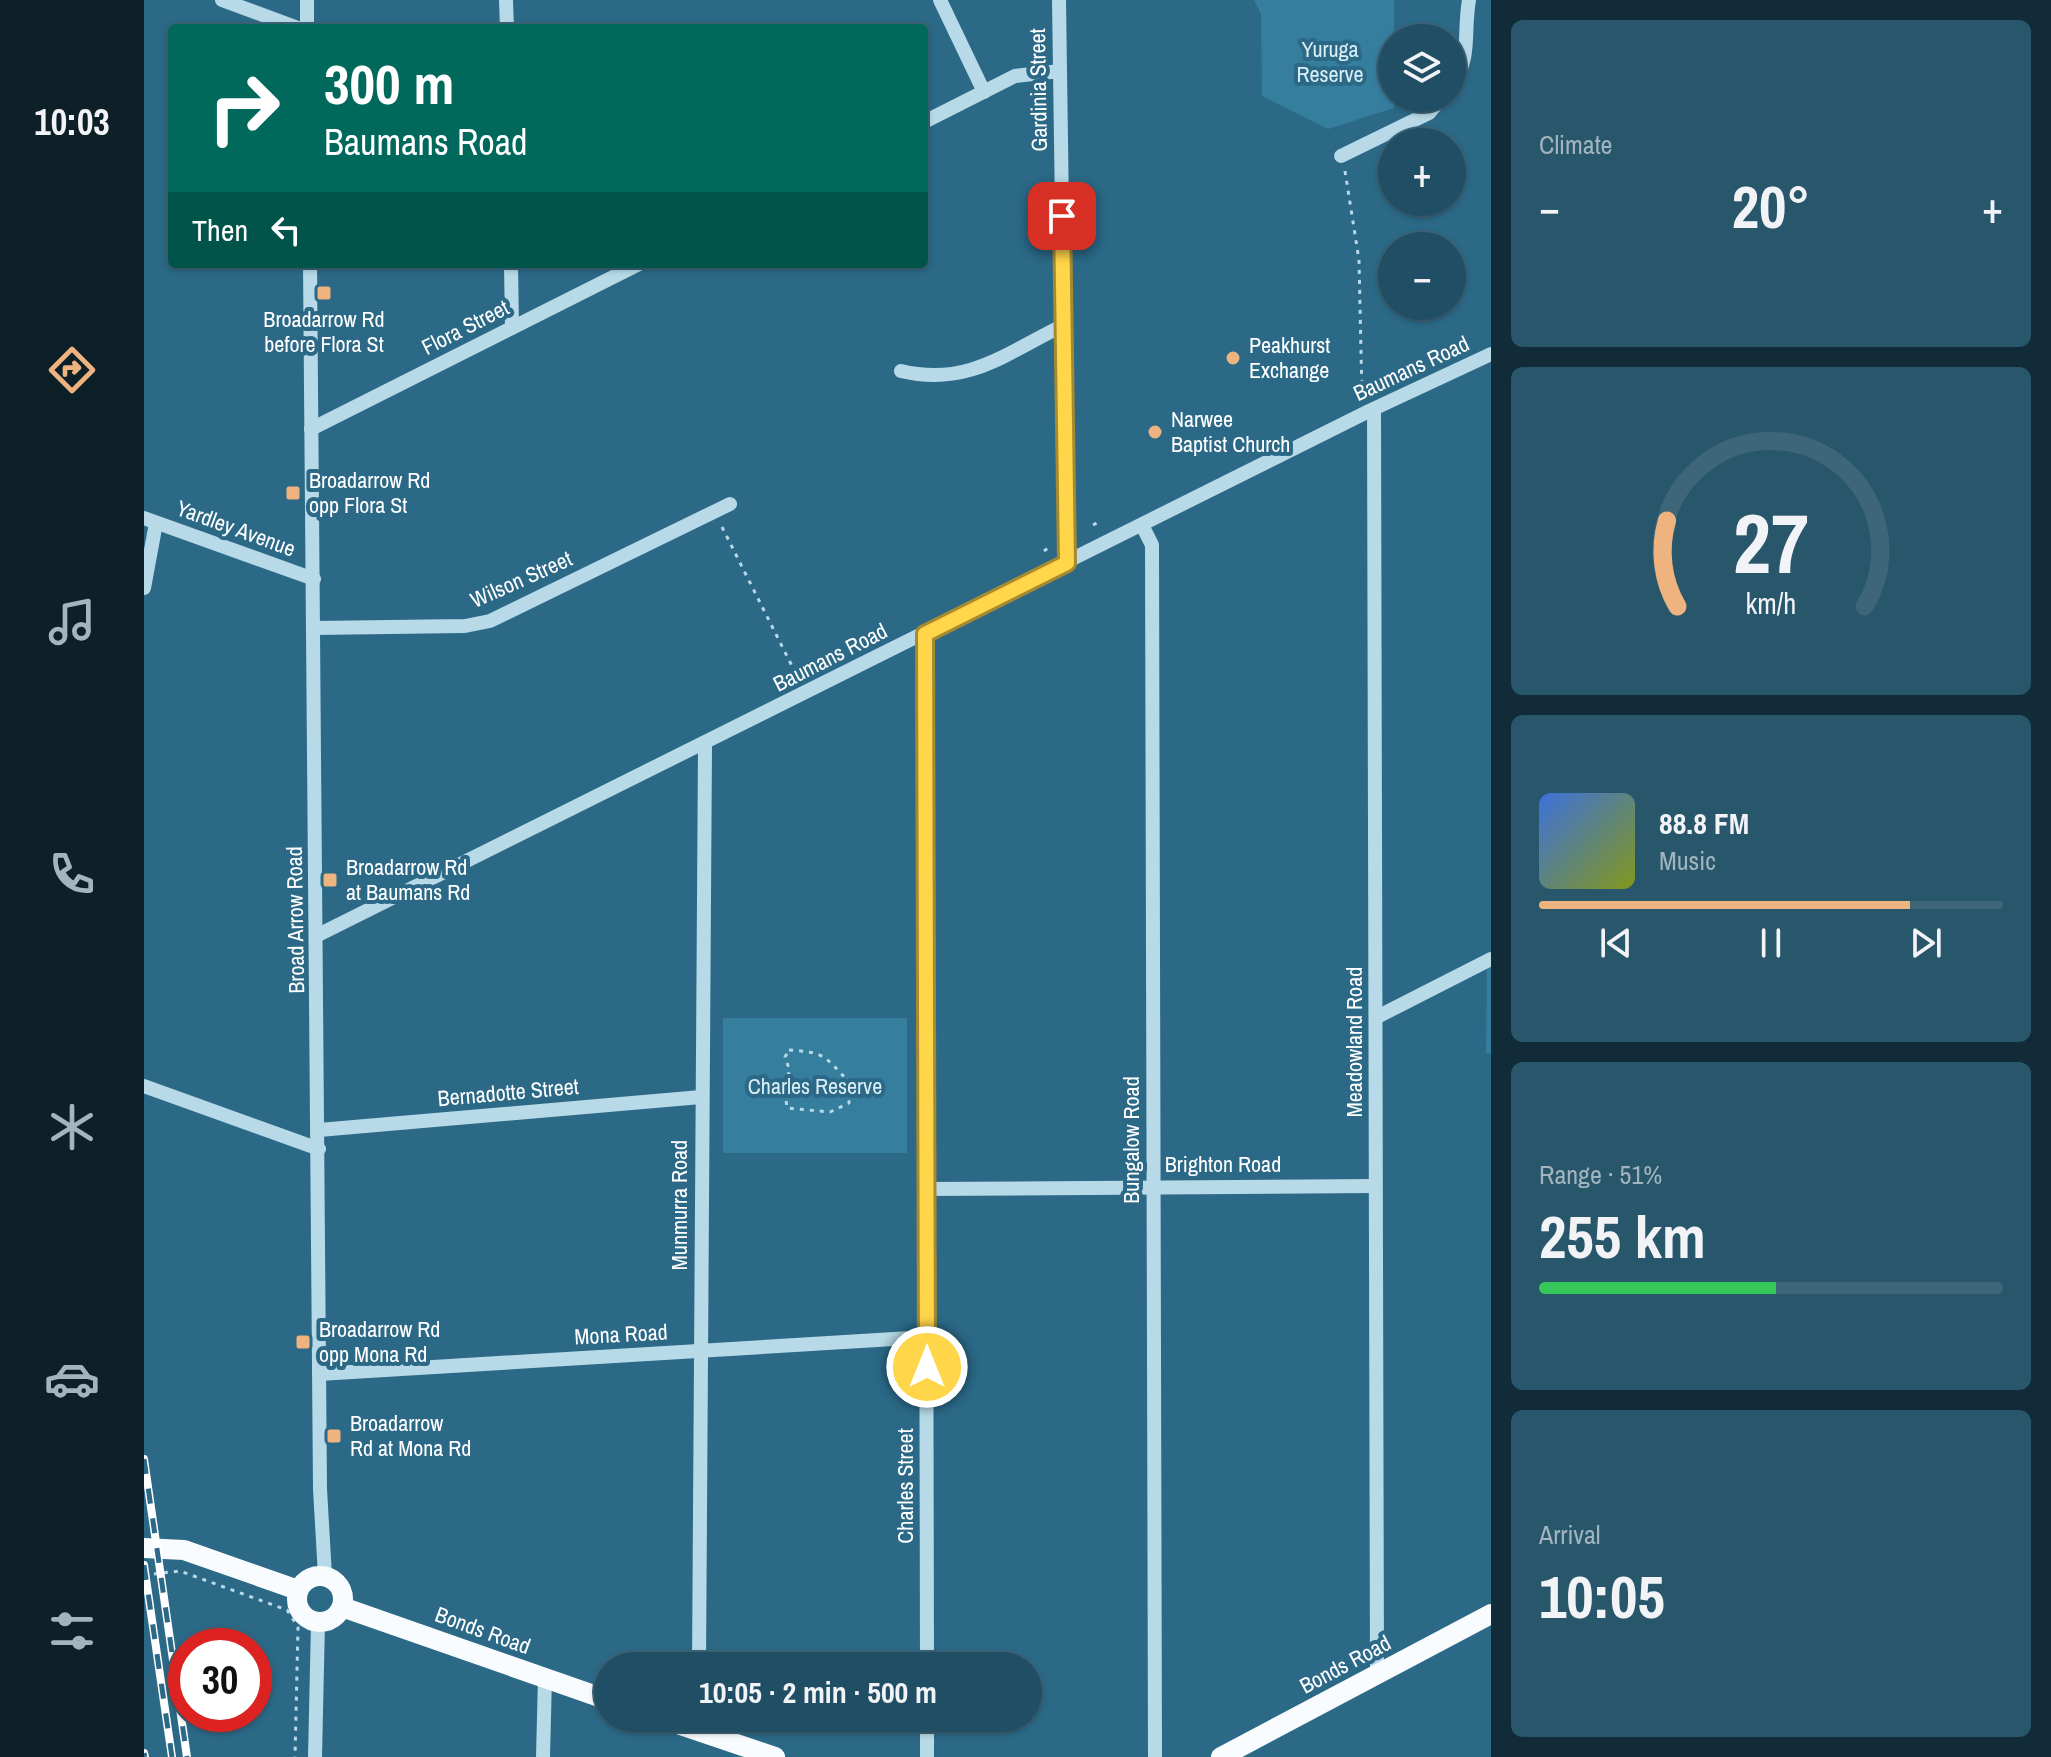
<!DOCTYPE html>
<html lang="en">
<head>
<meta charset="utf-8">
<style>
  :root { --surface:#204f65; --page:#28566b; --text:#f1f3f6; --muted:#a2b5bf; --line:#3d6679; --accent:#eeb37f }
  body { margin:0; font-family:"Archivo Narrow",sans-serif; background:var(--page); color:var(--text); height:100vh; display:flex; flex-direction:column; font-size:30px; white-space:nowrap }
  * { box-sizing:border-box; margin:0 }
  p { font-size:26px; color:var(--muted) }
  .icon { flex:none; width:44px; height:44px; fill:none; stroke:currentColor; stroke-width:2; stroke-linecap:round; stroke-linejoin:round }
  .map { position:relative; flex:1; overflow:hidden }
  .sheet { display:flex; flex-direction:column; gap:20px; padding:20px; background:#122b38; width:560px }
  .sheet>* { flex:none }
  .banner { position:absolute; left:24px; top:24px; width:760px; height:244px; border-radius:8px; box-shadow:0 2px 6px #0004,0 0 0 2px var(--line); background:#00695c; color:#fff; overflow:hidden }
  .fabs { position:absolute; left:1234px; top:24px; display:grid; gap:16px }
  .fabs a { display:grid; place-items:center; width:88px; height:88px; border-radius:50%; background:var(--surface); box-shadow:0 2px 6px #0004,0 0 0 2px var(--line); font-size:40px }
  .speed { position:absolute; left:24px; top:1628px; display:flex; gap:16px; font-size:40px; font-weight:700; text-align:center }
  .speed>* { display:grid; place-content:center; width:104px; height:104px; border-radius:50%; background:var(--surface); box-shadow:0 2px 6px #0004,0 0 0 2px var(--line); line-height:1 }
  .speed .limit { border:12px solid #d22; background:#fff; color:#111 }
  .pin { position:absolute; display:grid; place-items:center; width:68px; height:68px; color:#fff; margin:-34px; border-radius:16px; box-shadow:0 4px 12px #0006 }
  .me { position:absolute; width:88px; margin:-44px; rotate:0deg; stroke-linejoin:round; filter:drop-shadow(0 0 6px #0008) }
  .turn { display:flex; align-items:center; gap:28px; height:168px; padding:0 24px; font-size:36px }
  .turn .icon { width:104px; height:104px; stroke-width:2.5 }
  .turn b { display:block; font-size:56px; line-height:68px }
  .then { display:flex; align-items:center; height:76px; padding:0 24px; background:#0003; gap:16px; font-size:30px }
  .big { font-size:60px; font-weight:800; line-height:1.1 }
  .sheet .widget { flex:1; display:flex; flex-direction:column; justify-content:center; gap:12px; min-width:0; padding:0 28px; border-radius:12px; background:var(--page) }
  .sheet .dial { align-items:center; gap:0 }
  .dial svg { height:208px; overflow:visible; fill:none; stroke:var(--line); stroke-width:7; stroke-linecap:round; text-anchor:middle }
  .dial text { fill:var(--text); stroke:none }
  .song { display:flex; align-items:center; gap:24px }
  .cover { width:96px; height:96px; border-radius:12px; background:linear-gradient(135deg,hsl(220 70% 55%),hsl(70 70% 35%)) }
  .played { height:8px; border-radius:4px; background:linear-gradient(90deg,var(--accent) 80%,var(--line) 80%) }
  .keys { display:flex; justify-content:space-around; direction:ltr }
  .heat { display:flex; justify-content:space-between; align-items:center; font-size:44px; direction:ltr }
  .charge { height:12px; border-radius:6px; background:linear-gradient(90deg,#34c759 51%,var(--line) 0) }
  .trip { position:absolute; left:450px; top:1652px; width:448px; height:80px; border-radius:40px; background:var(--surface); box-shadow:0 2px 6px #0004,0 0 0 2px var(--line); font-weight:800; line-height:80px; text-align:center }
  main { display:flex; flex:1; min-height:0 }
  .dock { display:flex; flex-direction:column; width:144px; justify-content:space-around; align-items:center; background:#0d2028; color:var(--muted) }
  .dock .icon { width:56px; height:56px }
  .dock .current { color:var(--accent) }
  .dock b { font-size:36px; color:var(--text) }
  .map>svg:first-child { display:block }
</style>
</head>
<body>
<main>
<nav class="dock">
<b>10:03</b>
<svg class="icon current" aria-label="directions" viewBox="0 0 24 24"><path d="M12 3l9 9-9 9-9-9zM9 14v-3h6M13 9l2 2-2 2"/></svg>
<svg class="icon" aria-label="music" viewBox="0 0 24 24"><path d="M9 18V5l10-2v13"/><circle cx="6" cy="18" r="3"/><circle cx="16" cy="16" r="3"/></svg>
<svg class="icon" aria-label="phone" viewBox="0 0 24 24"><path d="M5 4h4l2 5-3 2q2 4 5 5l2-3 5 2v4C11 20 4 13 5 4z"/></svg>
<svg class="icon" aria-label="climate" viewBox="0 0 24 24"><path d="M12 3v18M4 7l16 10M4 17L20 7"/></svg>
<svg class="icon" aria-label="car" viewBox="0 0 24 24"><path d="M5 17H2v-5l4-1 3-4h7l3 4 3 1v5h-3M9 17h6M6 11h13"/><circle cx="7" cy="17" r="2"/><circle cx="17" cy="17" r="2"/></svg>
<svg class="icon" aria-label="filters" viewBox="0 0 24 24"><path d="M4 7h16M4 17h16"/><circle cx="9" cy="7" r="2"/><circle cx="15" cy="17" r="2"/></svg>
</nav>
<div class="map">
<svg width="1347" height="1757" viewBox="0 0 1347 1757">
  <rect width="100%" height="100%" fill="#2b6987"/>
  <g fill="#367e9e">
    <path d="M1110,0h140v108l-66,21 -66,-33 -1,-82z"/>
    <path d="M1347,967v86h-5l1,-85z"/>
    <rect x="579" y="1018" width="184" height="135"/>
  </g>
  <g fill="none" stroke-linecap="round" stroke-linejoin="round">
    <g stroke="#b7d9e8" stroke-width="3" stroke-dasharray="4 6" stroke-linecap="butt">
      <path d="M1201,171l14,89 3,137"/>
      <path d="M949,525l8,-4"/>
      <path d="M578,527l77,153"/>
      <path d="M900,551l4,-3"/>
      <path d="M645,1050c37,2 36,7 61,33l-1,20 -19,9 -43,-4 -3,-25 6,-12 -5,-14z"/>
      <path d="M0,1575l36,-4 107,39 11,17 -3,130"/>
    </g>
    <g stroke="#b7d9e8" stroke-width="14">
      <path d="M78,0l76,28"/>
      <path d="M163,0v28"/>
      <path d="M362,0l1,28"/>
      <path d="M796,0l44,92"/>
      <path d="M915,0l8,563"/>
      <path d="M1308,87c20,-32 11,-52 17,-87"/>
      <path d="M780,122l91,-46 45,-5"/>
      <path d="M1197,156l88,-43 13,-15"/>
      <path d="M166,264l10,1225 5,87"/>
      <path d="M367,264l1,64"/>
      <path d="M757,371c67,16 105,-18 163,-46"/>
      <path d="M1230,409l3,1266"/>
      <path d="M167,429l328,-165"/>
      <path d="M0,518l170,61"/>
      <path d="M998,525l10,20 3,1212"/>
      <path d="M0,588l12,-65"/>
      <path d="M170,628l151,-2 25,-5 240,-117"/>
      <path d="M781,634l2,1032"/>
      <path d="M174,935l1051,-524 122,-57"/>
      <path d="M1233,1017l114,-58"/>
      <path d="M0,1086l175,63"/>
      <path d="M175,1130l382,-33"/>
      <path d="M783,1189l448,-3"/>
      <path d="M175,1374l608,-37"/>
      <path d="M555,1666l6,-921"/>
      <path d="M783,1718v39"/>
      <path d="M171,1757l3,-135"/>
      <path d="M399,1757l2,-80"/>
    </g>
    <g stroke="#f8fcfe" stroke-width="20">
      <path d="M0,1548l40,2 114,40"/>
      <circle cx="176" cy="1599" r="23"/>
      <path d="M198,1607l266,93"/>
      <path d="M516,1718l115,39"/>
      <path d="M1077,1757l270,-143"/>
    </g>
    <g stroke="#fff" stroke-width="8">
      <g id="rail">
        <path d="M0,1459l43,298"/>
        <path d="M0,1565l28,192"/>
        <path d="M0,1753l1,4"/>
      </g>
    </g>
    <use href="#rail" stroke="#2b6987" stroke-width="5" stroke-dasharray="15" stroke-linecap="butt"/>
  </g>
  <g fill="none" stroke-linecap="round" stroke-linejoin="round">
    <g stroke="#a68a30" stroke-width="20">
      <path id="route" d="M783,1367l-2,-733 142,-71 -5,-347"/>
    </g>
    <use href="#route" stroke="#ffd54a" stroke-width="14"/>
  </g>
  <g fill="#eeb37f" stroke="#2b6987" stroke-width="3">
    <rect x="172" y="285" width="16" height="16" rx="4"/>
    <circle cx="1089" cy="358" r="8"/>
    <circle cx="1011" cy="432" r="8"/>
    <rect x="141" y="485" width="16" height="16" rx="4"/>
    <rect x="178" y="872" width="16" height="16" rx="4"/>
    <rect x="151" y="1334" width="16" height="16" rx="4"/>
    <rect x="182" y="1428" width="16" height="16" rx="4"/>
  </g>
  <g text-anchor="middle" stroke-width="8" stroke-linejoin="round" paint-order="stroke">
    <g font-size="22" fill="#daeef6" stroke="#2b6987">
      <text x="1186" y="57">Yuruga<tspan x="1186" dy="25">Reserve</tspan></text>
      <text x="671" y="1094">Charles Reserve</text>
    </g>
    <g font-size="22" fill="#fff" stroke="#2b6987">
      <text transform="translate(894 90) rotate(-91)" y="8">Gardinia Street</text>
      <text transform="translate(321 327) rotate(-27)" y="8">Flora Street</text>
      <text transform="translate(1267 368) rotate(-25)" y="8">Baumans Road</text>
      <text transform="translate(92 528) rotate(20)" y="8">Yardley Avenue</text>
      <text transform="translate(377 579) rotate(-24)" y="8">Wilson Street</text>
      <text transform="translate(686 657) rotate(-27)" y="8">Baumans Road</text>
      <text transform="translate(151 920) rotate(-91)" y="8">Broad Arrow Road</text>
      <text transform="translate(1210 1042) rotate(-90)" y="8">Meadowland Road</text>
      <text transform="translate(364 1092) rotate(-5)" y="8">Bernadotte Street</text>
      <text transform="translate(987 1140) rotate(-90)" y="8">Bungalow Road</text>
      <text x="1079" y="1172">Brighton Road</text>
      <text transform="translate(535 1205) rotate(-90)" y="8">Munmurra Road</text>
      <text transform="translate(477 1334) rotate(-3)" y="8">Mona Road</text>
      <text transform="translate(761 1486) rotate(-90)" y="8">Charles Street</text>
      <text transform="translate(339 1630) rotate(20)" y="8">Bonds Road</text>
      <text transform="translate(1201 1664) rotate(-28)" y="8">Bonds Road</text>
    </g>
    <g font-size="22" fill="#fff" stroke="#2b6987" text-anchor="start">
      <text x="180" y="327" text-anchor="middle">Broadarrow Rd<tspan x="180" dy="25">before Flora St</tspan></text>
      <text x="1105" y="353">Peakhurst<tspan x="1105" dy="25">Exchange</tspan></text>
      <text x="1027" y="427">Narwee<tspan x="1027" dy="25">Baptist Church</tspan></text>
      <text x="165" y="488">Broadarrow Rd<tspan x="165" dy="25">opp Flora St</tspan></text>
      <text x="202" y="875">Broadarrow Rd<tspan x="202" dy="25">at Baumans Rd</tspan></text>
      <text x="175" y="1337">Broadarrow Rd<tspan x="175" dy="25">opp Mona Rd</tspan></text>
      <text x="206" y="1431">Broadarrow<tspan x="206" dy="25">Rd at Mona Rd</tspan></text>
    </g>
  </g>
</svg>
<div class="fabs">
<a><svg class="icon" aria-label="layers" viewBox="0 0 24 24"><path d="M12 4l9 5-9 5-9-5zM3 14l9 5 9-5"/></svg></a>
<a>+</a>
<a>−</a>
</div>
<div class="speed"><div class="limit">30</div></div>
<div class="pin" style="left:918px;top:216px;background:#d93025"><svg class="icon" aria-label="arrive" viewBox="0 0 24 24"><path d="M6 21V4h12l-3 4 3 4H6"/></svg></div>
<svg class="me" style="left:783px;top:1367px" viewBox="-20 -20 40 40"><circle r="17" fill="#ffd54a" stroke="#fff" stroke-width="3"/><path d="M0-11L8 9 0 5-8 9z" fill="#fff"/></svg>
<div class="trip">10:05 · 2 min · 500 m</div>
<div class="banner">
<div class="turn"><svg class="icon" aria-label="right" viewBox="0 0 24 24"><path d="M7 20v-9h11M14 6l5 5-5 5"/></svg><div><b>300 m</b>Baumans Road</div></div>
<div class="then">Then<svg class="icon" aria-label="left" viewBox="0 0 24 24"><path d="M17 20v-9H6M10 6l-5 5 5 5"/></svg></div>
</div>
</div>
<section class="sheet">
<div class="widget"><p>Climate</p>
<div class="heat"><a>−</a><b class="big">20°</b><a>+</a></div>
</div>
<div class="widget dial"><svg viewBox="0 0 100 80">
<path d="M14 69A42 42 0 1 1 86 69"/>
<path d="M14 69A42 42 0 0 1 10 36" stroke="#eeb37f"/>
<text x="50" y="56" font-size="32" font-weight="700">27</text>
<text x="50" y="72" font-size="11">km/h</text>
</svg></div>
<div class="widget">
<div class="song"><i class="cover"></i><div><b>88.8 FM</b><p>Music</p></div></div>
<div class="played"></div>
<div class="keys"><svg class="icon" aria-label="previous" viewBox="0 0 24 24"><path d="M18 5L8 12l10 7zM5 5v14"/></svg><svg class="icon" aria-label="pause" viewBox="0 0 24 24"><path d="M8 5v14M16 5v14"/></svg><svg class="icon" aria-label="next" viewBox="0 0 24 24"><path d="M6 5l10 7-10 7zM19 5v14"/></svg></div>
</div>
<div class="widget"><p>Range · 51%</p><b class="big">255 km</b><div class="charge"></div></div>
<div class="widget"><p>Arrival</p><b class="big">10:05</b></div>
</section>
</main>
</body>
</html>
